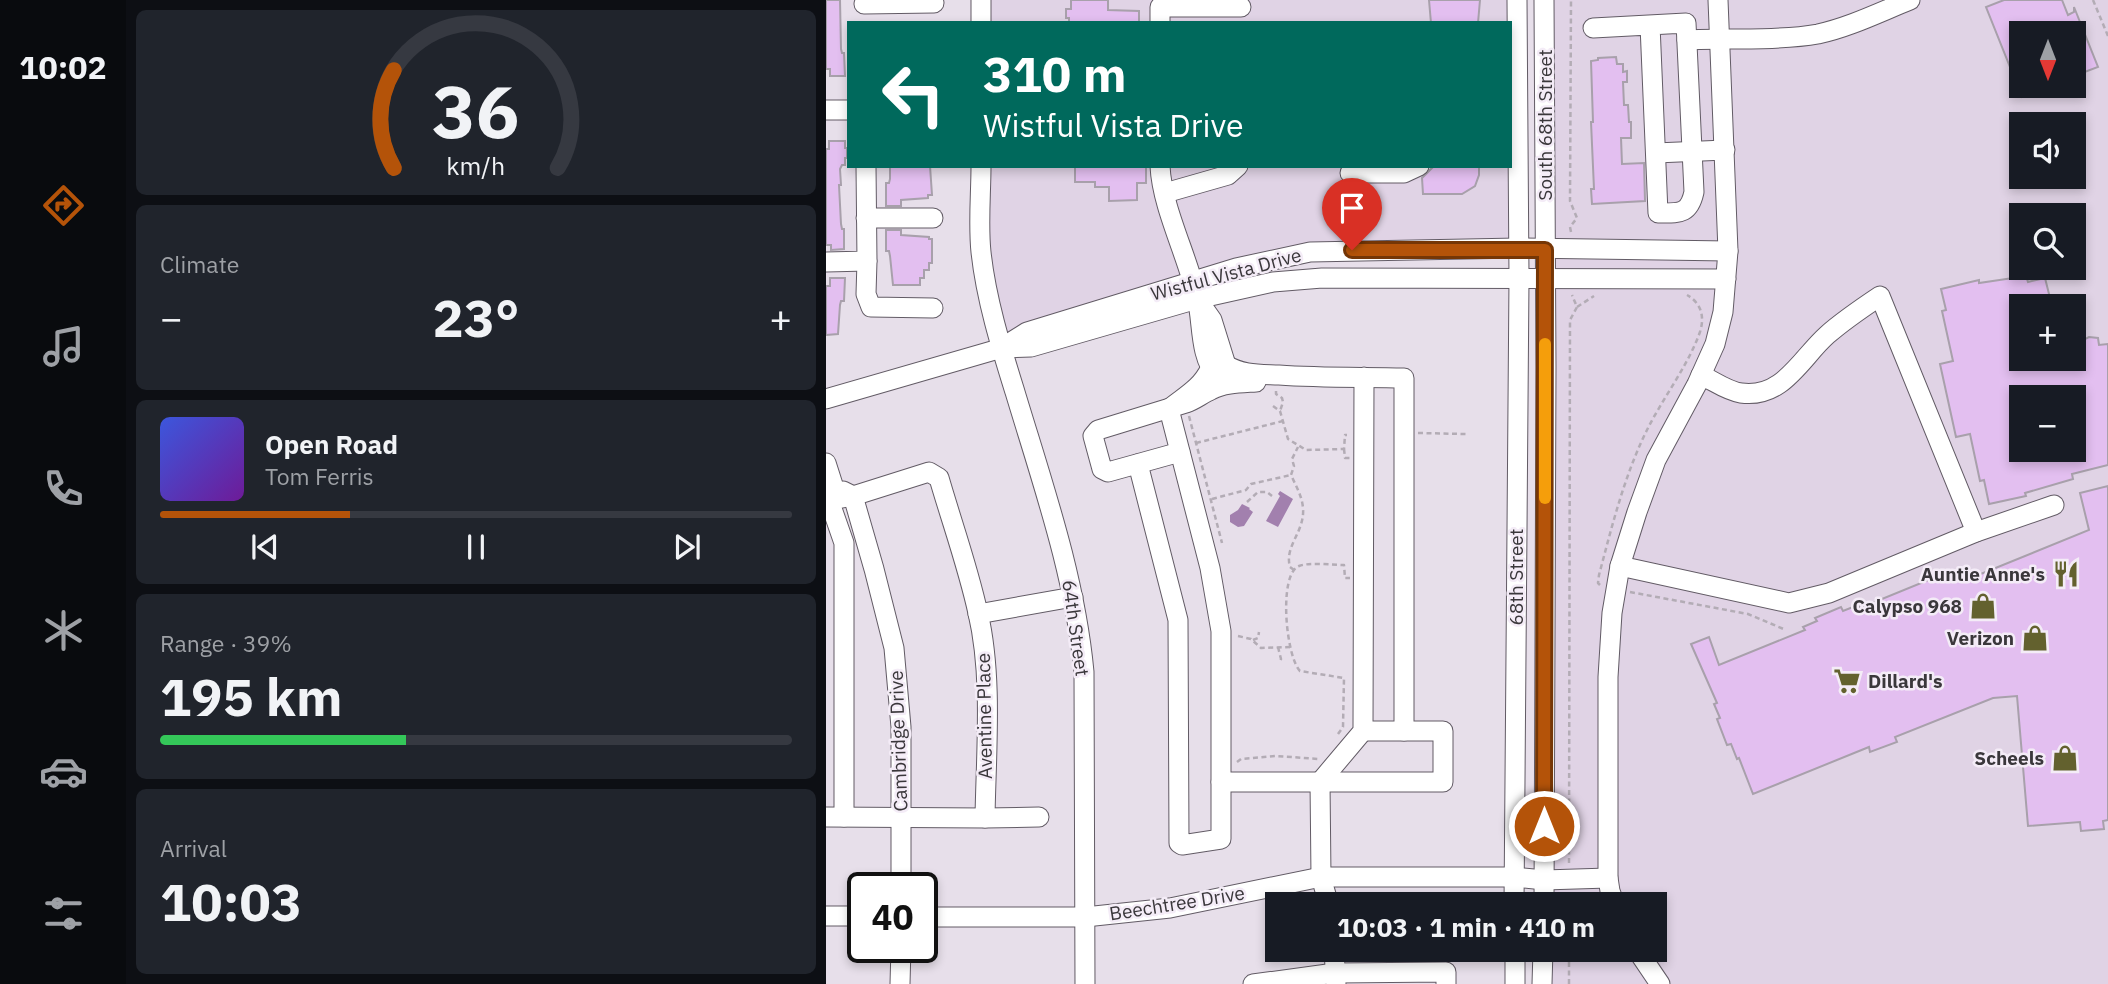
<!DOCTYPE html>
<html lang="en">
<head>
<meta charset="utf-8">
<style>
  :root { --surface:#171b24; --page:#20242c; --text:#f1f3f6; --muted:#9ea1a6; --line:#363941; --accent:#b45309 }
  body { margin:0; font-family:"IBM Plex Sans",sans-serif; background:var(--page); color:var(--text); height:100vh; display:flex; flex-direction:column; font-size:26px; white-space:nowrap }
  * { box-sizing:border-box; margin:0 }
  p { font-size:23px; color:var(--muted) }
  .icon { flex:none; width:38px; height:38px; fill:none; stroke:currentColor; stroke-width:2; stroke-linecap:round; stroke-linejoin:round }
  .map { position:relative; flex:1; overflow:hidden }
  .details { display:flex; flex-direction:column; gap:10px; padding:10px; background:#0d0f14; width:700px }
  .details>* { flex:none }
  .guide { position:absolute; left:21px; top:21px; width:665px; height:147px; border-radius:0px; box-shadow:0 4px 10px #0003; background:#00695c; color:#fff; overflow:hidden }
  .needle { width:46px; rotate:180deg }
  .buttons { position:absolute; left:1183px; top:21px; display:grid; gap:14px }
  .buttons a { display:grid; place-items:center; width:77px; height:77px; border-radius:0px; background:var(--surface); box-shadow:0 4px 10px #0003; font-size:35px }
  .speed { position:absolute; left:21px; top:872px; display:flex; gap:14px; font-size:35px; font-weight:700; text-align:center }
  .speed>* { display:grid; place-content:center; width:91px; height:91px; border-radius:50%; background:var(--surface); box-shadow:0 4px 10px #0003; line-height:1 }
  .speed .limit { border:4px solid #111; border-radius:10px; background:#fff; color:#111 }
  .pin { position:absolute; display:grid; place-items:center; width:60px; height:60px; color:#fff; margin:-72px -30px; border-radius:50% 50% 50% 0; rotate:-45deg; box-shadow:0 0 7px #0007 }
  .pin .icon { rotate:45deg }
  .me { position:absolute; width:77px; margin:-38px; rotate:0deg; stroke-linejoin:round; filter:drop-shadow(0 0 5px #0008) }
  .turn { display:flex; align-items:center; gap:24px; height:147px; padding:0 21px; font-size:32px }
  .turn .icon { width:91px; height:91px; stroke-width:2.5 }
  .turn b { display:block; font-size:49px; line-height:60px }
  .big { font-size:52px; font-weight:700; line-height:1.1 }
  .details .tile { flex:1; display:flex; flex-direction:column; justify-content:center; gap:10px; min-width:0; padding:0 24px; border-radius:10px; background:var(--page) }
  .details .dial { align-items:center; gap:0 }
  .dial svg { height:182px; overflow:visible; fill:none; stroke:var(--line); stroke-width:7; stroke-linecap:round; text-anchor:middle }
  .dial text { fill:var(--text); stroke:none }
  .song { display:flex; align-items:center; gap:21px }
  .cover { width:84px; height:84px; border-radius:10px; background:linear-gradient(135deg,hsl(230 70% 55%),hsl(280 70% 35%)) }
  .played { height:7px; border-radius:4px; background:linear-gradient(90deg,var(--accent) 30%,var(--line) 30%) }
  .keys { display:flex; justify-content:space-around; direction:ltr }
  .heat { display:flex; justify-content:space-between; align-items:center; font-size:38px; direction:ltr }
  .charge { height:10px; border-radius:5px; background:linear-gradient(90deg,#34c759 39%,var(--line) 0) }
  .trip { position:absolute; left:439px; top:892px; width:402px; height:70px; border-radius:0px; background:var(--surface); box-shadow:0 4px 10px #0003; font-weight:700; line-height:70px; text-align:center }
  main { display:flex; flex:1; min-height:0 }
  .dock { display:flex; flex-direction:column; width:126px; justify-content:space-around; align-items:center; background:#090b0e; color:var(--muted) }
  .dock .icon { width:49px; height:49px }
  .dock .selected { color:var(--accent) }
  .dock b { font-size:32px; color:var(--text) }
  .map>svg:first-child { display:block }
</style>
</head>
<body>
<main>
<nav class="dock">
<b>10:02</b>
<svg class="icon selected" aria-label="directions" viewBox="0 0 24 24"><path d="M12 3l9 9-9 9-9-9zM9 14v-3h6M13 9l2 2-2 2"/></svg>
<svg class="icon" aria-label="music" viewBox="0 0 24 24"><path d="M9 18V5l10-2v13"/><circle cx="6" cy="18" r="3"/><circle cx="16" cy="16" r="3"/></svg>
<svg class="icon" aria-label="phone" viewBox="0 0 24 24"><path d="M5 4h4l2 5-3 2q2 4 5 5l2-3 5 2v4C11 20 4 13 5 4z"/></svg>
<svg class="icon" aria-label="climate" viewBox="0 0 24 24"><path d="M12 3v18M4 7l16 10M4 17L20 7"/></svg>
<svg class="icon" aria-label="car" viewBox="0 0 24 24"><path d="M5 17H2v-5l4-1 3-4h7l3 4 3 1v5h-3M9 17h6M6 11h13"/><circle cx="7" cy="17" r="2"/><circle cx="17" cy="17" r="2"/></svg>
<svg class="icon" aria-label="filters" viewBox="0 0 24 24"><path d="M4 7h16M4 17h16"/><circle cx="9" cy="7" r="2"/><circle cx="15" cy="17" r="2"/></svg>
</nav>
<section class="details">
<div class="tile dial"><svg viewBox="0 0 100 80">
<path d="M14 69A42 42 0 1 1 86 69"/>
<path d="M14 69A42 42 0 0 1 14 26" stroke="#b45309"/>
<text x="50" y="56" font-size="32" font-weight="700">36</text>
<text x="50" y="72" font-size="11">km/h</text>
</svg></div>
<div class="tile"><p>Climate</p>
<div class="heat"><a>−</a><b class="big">23°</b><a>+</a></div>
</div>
<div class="tile">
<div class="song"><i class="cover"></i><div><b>Open Road</b><p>Tom Ferris</p></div></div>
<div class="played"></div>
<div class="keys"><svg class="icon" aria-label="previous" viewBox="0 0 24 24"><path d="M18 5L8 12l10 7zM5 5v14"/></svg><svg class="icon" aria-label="pause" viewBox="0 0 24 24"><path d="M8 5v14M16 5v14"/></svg><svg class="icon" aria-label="next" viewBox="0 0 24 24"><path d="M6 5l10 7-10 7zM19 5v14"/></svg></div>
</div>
<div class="tile"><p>Range · 39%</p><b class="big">195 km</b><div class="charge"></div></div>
<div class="tile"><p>Arrival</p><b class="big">10:03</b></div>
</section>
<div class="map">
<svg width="1282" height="984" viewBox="0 0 1282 984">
  <rect width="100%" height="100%" fill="#e7dfea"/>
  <g fill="#e0d3e5" fill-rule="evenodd">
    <path d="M155,0h536l1,248 -245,15 -271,85 -13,-52 -8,-130h529v-143h-528z"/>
    <path d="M718,0h564v984h-566l1,-34h113v-45h-112zM1195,33h53v53h-53zM1195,124h53v53h-53zM1195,215h53v53h-53zM1195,306h53v53h-53zM1195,397h53v53h-53z"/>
  </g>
  <g fill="#a280ae">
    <path d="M454,491l13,8 -15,28 -12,-6 14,-25 -2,-2z"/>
    <path d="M416,504l8,4 -1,1 4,3 -9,14 -6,1 -8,-5v-7l8,-5z"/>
  </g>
  <g fill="#e3bff0" stroke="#a8a0ab" stroke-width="2" fill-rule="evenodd">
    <path d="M0,0h14l1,49 1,4h2l1,23h-15v-7h-4z"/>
    <path d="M245,0h37v10l31,1v12h-70v-5h-3v-9h5z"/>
    <path d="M603,0h51l-2,23h-47z"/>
    <path d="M1178,0h58l6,15 6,-3v-5l24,60 -24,9v-43h-53v53h27l-26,11 -36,-90z"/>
    <path d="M790,57l1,7h6v8l4,-1v11h-4l1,23h4l1,17h2v16h-10l1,26 22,-1 1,38 -53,3 -1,-15h3l-3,-67h2l-2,-61 7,-1v-2z"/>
    <path d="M3,141h16v7h2v10h-2v7h-3l-2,4 1,16h-2l2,39 1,5h2v20l-13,1v-5h-5v-96h3z"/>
    <path d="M64,166h40l2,29h-4v3l-27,2v6h-15v-23h3l1,-4z"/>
    <path d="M249,166h71v17h-9v17l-28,1v-14h-14v-5h-20z"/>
    <path d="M608,166h45v9l-4,11 -13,8h-39l-1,-16z"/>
    <path d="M60,230h15v5l28,2v2h3v24h-3v7h-5v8h-4v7h-27l-3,-29 -1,-5h-3z"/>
    <path d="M1200,276l2,6 17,-4 7,28h-31v53h53v-10l7,-1v-7l8,-4 9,1 1,7 9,-1v121l-36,9 1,5 -48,14 1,3 -37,8 -5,-24 -4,1 -10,-47 -14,3 -16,-73 13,-3 -11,-50 4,-1 -5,-21 38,-9v3zM1195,397h53v53h-53z"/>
    <path d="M4,278h15l-1,23h-3l-1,4 -2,29 -12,1v-49h4z"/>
    <path d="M1282,486v334l-5,1 1,8 -23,2 -1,-9 -52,4 -11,-130 -24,2 -98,39 2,5 -27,10 -1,-5 -116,47 -14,-36 -2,1 -6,-15 -4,1 -10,-26 3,-1 -6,-14 3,-1 -26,-59 18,-7 10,28 86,-35 -2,-3 14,-6 -2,-3 26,-11 2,4 15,-6 2,3 83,-34 3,6 16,-7 4,7 123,-50 -9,-37z"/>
  </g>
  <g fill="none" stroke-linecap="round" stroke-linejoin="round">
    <g stroke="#625b65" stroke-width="21">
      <g id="minor">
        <path d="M155,0v23"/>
        <path d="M38,4l70,-1"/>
        <path d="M334,23v-16h81"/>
        <path d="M767,28l93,-5 8,169c-5,23 -15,21 -36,21l-8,-188"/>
        <path d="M861,40c40,-2 92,1 131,-6 32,-7 62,-22 92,-34"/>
        <path d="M0,110h23"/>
        <path d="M830,153l69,-3"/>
        <path d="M155,166c0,28 -3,58 0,86 5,47 20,95 34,140 28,93 60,184 69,280l1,312"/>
        <path d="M334,166c2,42 28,91 37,132 6,25 2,58 20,78"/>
        <path d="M524,173h54l15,-7"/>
        <path d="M339,193l63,-18 10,-9"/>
        <path d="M40,218h67"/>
        <path d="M41,261l-1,33 5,13 62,1"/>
        <path d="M0,262l41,-1 -1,-95"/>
        <path d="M372,300l14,20 14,45 -1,10"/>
        <path d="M177,347l24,-15 209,-64 74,-16 208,-4 210,3"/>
        <path d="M875,375c13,6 26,16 40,18 42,6 60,-35 86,-58 17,-15 35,-27 53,-39l96,236"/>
        <path d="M0,399l176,-51 29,-1 166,-48 76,-17 49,-4 404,1"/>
        <path d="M343,409c16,-13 32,-21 41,-40l16,-4c16,10 34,9 53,10 41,3 83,2 125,3v353"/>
        <path d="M354,452l-72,20 -6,-3 -9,-33 5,-6 88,-27c9,-3 16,-9 25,-13 13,-7 30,-7 45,-8"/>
        <path d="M0,463l7,22 -4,15 15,43v274"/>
        <path d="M312,464l40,156 1,223 3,2 39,-6v-208l-11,-63 -41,-159"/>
        <path d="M17,491l10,5 21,73 20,79 7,79v160"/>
        <path d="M0,501l27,-5 76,-24 10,6c13,45 29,89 39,135 15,64 8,139 7,205l-159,-1"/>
        <path d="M794,566l169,37 40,-10 147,-61 78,-27"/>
        <path d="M152,614l95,-17"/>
        <path d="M395,782h222v-51h-80"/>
        <path d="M159,818l54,-1"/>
        <path d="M503,905l-8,-28 -1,-95 43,-51 1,-354"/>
        <path d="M688,905l5,-627 -2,-278"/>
        <path d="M718,905l2,-538 -2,-367"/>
        <path d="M789,905l-5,-14 -2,-13v-201l4,-64 8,-47 17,-54 19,-52 41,-76 18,-40 8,-32 5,-61 -10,-251"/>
        <path d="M0,916h37"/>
        <path d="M96,917h163l85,-9 151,-31h193l30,3 64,-2"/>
        <path d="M508,950l2,34"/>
        <path d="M689,950v34"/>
        <path d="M811,950l23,34"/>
        <path d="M74,984l1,-37"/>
        <path d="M427,984l82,-11 111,-1v12"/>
        <path d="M716,984l1,-34"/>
      </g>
    </g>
    <g stroke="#b3acb5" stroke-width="2.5" stroke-dasharray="5 3.5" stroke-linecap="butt">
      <path d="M1267,0l15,36"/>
      <path d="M745,232l-1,-5 7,-9 -7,-17 1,-201"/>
      <path d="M751,307l17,-11"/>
      <path d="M450,391v3l6,4 1,4 -3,9"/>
      <path d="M447,406l7,5 8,28 18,11 38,-1 1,-14h2"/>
      <path d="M363,416l33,127"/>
      <path d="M592,433l48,1"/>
      <path d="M370,443l87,-22"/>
      <path d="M518,449l1,9h5"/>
      <path d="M386,499l34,-9 5,-6 40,-9"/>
      <path d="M421,502l11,-10h9l5,4"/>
      <path d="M468,570l-4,-3c-6,-21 15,-35 13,-59 -1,-12 -7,-22 -12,-33l3,-9 -2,-7 6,-12"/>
      <path d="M774,585l-2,-2 1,-8c13,-49 25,-98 47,-143 16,-33 42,-66 54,-100 5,-16 1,-29 -13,-37"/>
      <path d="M804,592l118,22 38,16"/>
      <path d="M412,636l13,3 10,9 29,-1"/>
      <path d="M427,640l5,-2 1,-6"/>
      <path d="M452,647l3,12 -1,4"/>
      <path d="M512,734l5,-7 1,-49 -44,-7c-14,-14 -22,-97 -1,-105 10,-4 34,-1 45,-1l1,13h5"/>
      <path d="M411,762l4,-3 35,-3 43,3"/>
      <path d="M743,863l1,-543 7,-13 -5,-12"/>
      <path d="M743,905v-11"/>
      <path d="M743,984v-34"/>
    </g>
    <use href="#minor" stroke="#fff" stroke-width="19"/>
  </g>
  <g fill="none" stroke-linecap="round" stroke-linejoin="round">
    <g stroke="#753606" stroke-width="18">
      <path id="route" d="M526,250h193l-1,576"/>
    </g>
    <use href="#route" stroke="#b45309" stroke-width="12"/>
    <path stroke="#f59e0b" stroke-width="12" d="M719,498v-154"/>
  </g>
  <defs>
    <g id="restaurant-bare" transform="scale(2.1)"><path d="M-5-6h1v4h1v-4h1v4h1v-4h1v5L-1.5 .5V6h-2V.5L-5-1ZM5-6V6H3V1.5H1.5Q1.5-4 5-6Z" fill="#63612e" stroke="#f4ecf7" stroke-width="2.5" paint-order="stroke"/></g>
    <g id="shop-bare" transform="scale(2.1)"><path d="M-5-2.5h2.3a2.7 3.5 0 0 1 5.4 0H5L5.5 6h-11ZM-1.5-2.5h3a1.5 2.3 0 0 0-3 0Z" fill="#63612e" stroke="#f4ecf7" stroke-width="2.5" paint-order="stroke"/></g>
    <g id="supermarket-bare" transform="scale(2.1)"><path d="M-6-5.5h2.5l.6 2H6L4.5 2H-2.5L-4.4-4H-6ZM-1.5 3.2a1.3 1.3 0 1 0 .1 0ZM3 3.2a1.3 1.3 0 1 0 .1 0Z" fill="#63612e" stroke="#f4ecf7" stroke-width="2.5" paint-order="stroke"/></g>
  </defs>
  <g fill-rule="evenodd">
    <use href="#restaurant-bare" x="1240" y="574"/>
    <use href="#shop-bare" x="1157" y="606"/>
    <use href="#shop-bare" x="1209" y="638"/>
    <use href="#supermarket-bare" x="1021" y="681"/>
    <use href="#shop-bare" x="1239" y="758"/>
  </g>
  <g text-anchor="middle" stroke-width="5" stroke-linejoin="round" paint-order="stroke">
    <g font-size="19" fill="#3a373b" stroke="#f4ecf7">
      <text transform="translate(719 125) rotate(-90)" y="7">South 68th Street</text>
      <text transform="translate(400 274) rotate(-15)" y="7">Wistful Vista Drive</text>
      <text transform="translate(690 577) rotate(-90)" y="7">68th Street</text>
      <text transform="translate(250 628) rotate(82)" y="7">64th Street</text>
      <text transform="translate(158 716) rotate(-91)" y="7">Aventine Place</text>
      <text transform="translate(72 741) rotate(-92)" y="7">Cambridge Drive</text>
      <text transform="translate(351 903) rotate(-9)" y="7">Beechtree Drive</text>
    </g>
    <g font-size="19" font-weight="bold" fill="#3a373b" stroke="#f4ecf7" text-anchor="end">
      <text x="1219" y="581">Auntie Anne's</text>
      <text x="1136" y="613">Calypso 968</text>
      <text x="1188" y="645">Verizon</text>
      <text x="1042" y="688" text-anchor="start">Dillard's</text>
      <text x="1218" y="765">Scheels</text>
    </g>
  </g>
</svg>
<div class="buttons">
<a><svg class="needle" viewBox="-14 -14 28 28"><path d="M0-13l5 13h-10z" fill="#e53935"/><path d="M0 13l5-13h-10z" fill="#9ea1a6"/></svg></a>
<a><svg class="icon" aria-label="sound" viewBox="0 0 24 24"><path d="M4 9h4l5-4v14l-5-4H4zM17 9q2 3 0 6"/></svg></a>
<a><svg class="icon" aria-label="search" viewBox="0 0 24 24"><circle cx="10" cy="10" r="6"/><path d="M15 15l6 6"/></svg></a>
<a>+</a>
<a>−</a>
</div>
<div class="speed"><div class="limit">40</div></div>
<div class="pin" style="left:526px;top:250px;background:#d93025"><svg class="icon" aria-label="arrive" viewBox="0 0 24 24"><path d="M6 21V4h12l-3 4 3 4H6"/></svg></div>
<svg class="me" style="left:718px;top:826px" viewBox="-20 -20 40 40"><circle r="17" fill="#b45309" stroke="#fff" stroke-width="3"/><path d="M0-11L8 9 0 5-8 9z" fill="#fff"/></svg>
<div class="trip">10:03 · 1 min · 410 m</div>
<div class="guide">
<div class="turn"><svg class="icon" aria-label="left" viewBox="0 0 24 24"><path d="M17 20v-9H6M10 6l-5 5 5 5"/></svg><div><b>310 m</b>Wistful Vista Drive</div></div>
</div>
</div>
</main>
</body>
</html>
